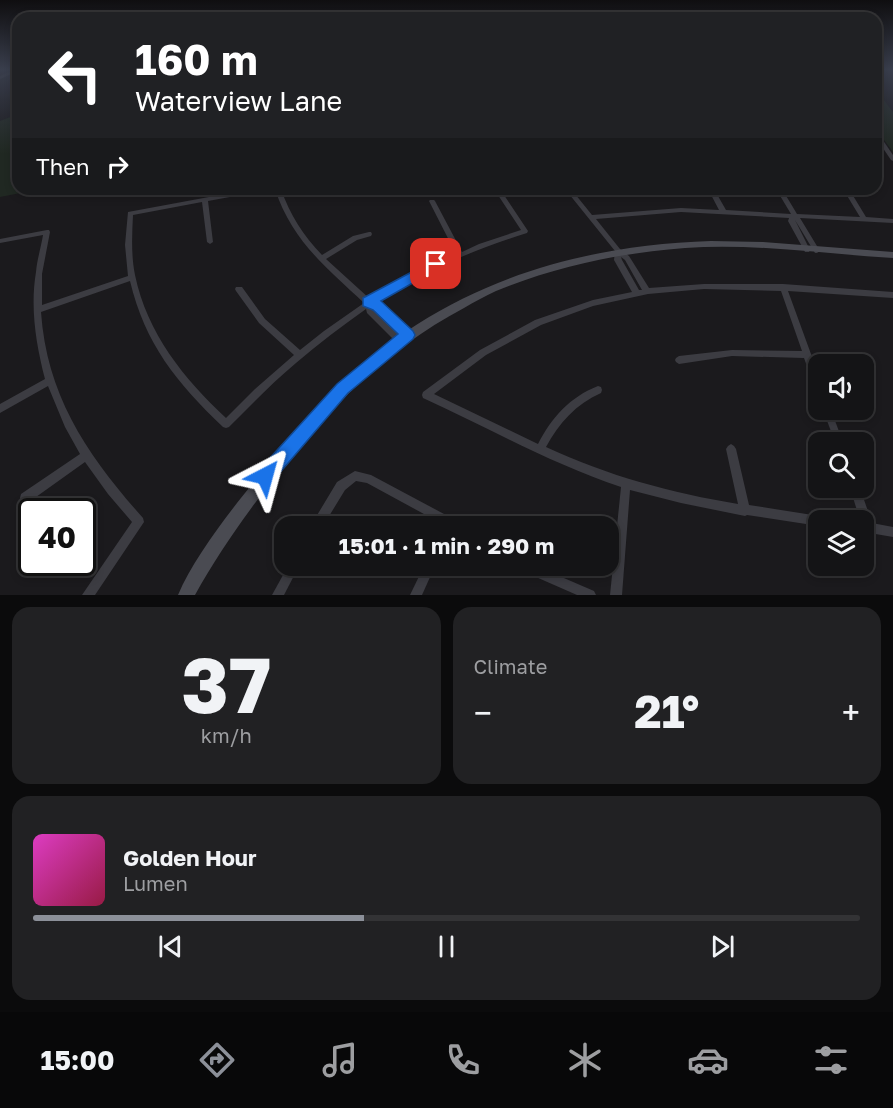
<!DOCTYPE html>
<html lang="en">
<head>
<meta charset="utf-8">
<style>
  :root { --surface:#141416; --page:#212123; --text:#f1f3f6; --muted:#9d9ea1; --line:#333335; --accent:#8c9099 }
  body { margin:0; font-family:"Golos Text",sans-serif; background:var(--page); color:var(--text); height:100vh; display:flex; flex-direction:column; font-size:22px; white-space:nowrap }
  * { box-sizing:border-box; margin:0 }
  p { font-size:20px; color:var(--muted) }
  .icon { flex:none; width:33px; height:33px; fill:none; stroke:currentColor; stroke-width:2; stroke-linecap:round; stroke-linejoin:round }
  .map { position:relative; height:595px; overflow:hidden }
  .sheet { display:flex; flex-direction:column; gap:12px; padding:12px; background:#0b0b0c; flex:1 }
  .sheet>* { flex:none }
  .guide { position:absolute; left:12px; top:12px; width:870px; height:183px; border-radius:18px; box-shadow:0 3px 9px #0003,0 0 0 2px var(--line); background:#202124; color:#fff; overflow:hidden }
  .controls { position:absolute; left:808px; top:354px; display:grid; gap:12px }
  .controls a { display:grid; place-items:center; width:66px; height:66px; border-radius:12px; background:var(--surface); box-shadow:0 3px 9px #0003,0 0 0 2px var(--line); font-size:30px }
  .speed { position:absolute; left:18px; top:498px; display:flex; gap:12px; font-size:30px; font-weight:700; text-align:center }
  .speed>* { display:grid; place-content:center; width:78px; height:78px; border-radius:50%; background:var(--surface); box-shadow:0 3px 9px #0003,0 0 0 2px var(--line); line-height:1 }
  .speed .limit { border:3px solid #111; border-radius:9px; background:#fff; color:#111 }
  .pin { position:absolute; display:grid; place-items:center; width:51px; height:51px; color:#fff; margin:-26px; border-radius:12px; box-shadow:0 3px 9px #0006 }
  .me { position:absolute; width:66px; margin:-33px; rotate:39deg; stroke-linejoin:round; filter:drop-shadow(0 0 4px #0008) }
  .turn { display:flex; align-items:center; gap:21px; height:126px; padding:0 24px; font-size:27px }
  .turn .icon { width:78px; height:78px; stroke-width:2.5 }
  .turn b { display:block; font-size:42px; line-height:51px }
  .then { display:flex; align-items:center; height:57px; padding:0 24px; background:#0003; gap:12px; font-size:22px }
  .big { font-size:45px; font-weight:700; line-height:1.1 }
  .sheet .widget { flex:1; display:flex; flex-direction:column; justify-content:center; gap:9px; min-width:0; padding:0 21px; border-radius:18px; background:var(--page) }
  .sheet .dial { align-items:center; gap:0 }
  .dial b { font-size:78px; line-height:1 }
  .song { display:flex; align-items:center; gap:18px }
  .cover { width:72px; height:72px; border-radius:9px; background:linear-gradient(135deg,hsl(310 70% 55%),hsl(340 70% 35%)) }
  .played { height:6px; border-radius:3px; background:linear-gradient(90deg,var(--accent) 40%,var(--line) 40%) }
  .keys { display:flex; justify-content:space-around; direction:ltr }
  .heat { display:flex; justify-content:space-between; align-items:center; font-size:33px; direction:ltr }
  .sheet .tiles { flex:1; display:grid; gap:12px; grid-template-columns:1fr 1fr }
  .widget:last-child { grid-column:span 2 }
  .trip { position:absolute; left:274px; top:516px; width:345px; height:60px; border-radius:18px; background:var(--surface); box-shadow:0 3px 9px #0003,0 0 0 2px var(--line); font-weight:700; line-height:60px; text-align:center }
  .menu { display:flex; height:96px; justify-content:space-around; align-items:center; background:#080809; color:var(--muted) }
  .menu .icon { width:42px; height:42px }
  .menu .on { color:var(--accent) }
  .menu b { font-size:27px; color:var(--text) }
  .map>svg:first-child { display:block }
</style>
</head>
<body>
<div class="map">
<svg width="893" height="595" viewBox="0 0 893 595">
  <rect width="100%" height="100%" fill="#1b1a1d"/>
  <g fill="#202822">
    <path d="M876,90l17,22v40l-17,-23z"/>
    <path d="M18,114v75h23l-41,8v-76z"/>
  </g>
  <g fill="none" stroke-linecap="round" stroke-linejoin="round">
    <g fill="#3c3c42" fill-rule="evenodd">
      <path d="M13,70h5v1l-18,8v-3z"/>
      <path d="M876,132l2,1 15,22v6l-2,-1 -15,-22z"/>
      <path d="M252,189h14l-3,2 -55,10 5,41 -3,2 -3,-2 -5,-40 -69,13c-1,20 -2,40 2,60 12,58 49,104 91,143l29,-29 39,-34 -35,-32 -23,-32 -1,-2 1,-2h6l23,32 35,31 24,-19 40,-28c-38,-36 -72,-62 -89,-114h6c9,26 22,46 41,66l31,-19 16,-4h2l1,2 -1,2 -14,4 -31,19 44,40c28,-17 56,-32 86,-45l-27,-53 1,-1h4l1,1 27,51 17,-8 42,-14 -27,-41h6l28,42 -1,2c-28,9 -56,19 -84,32 -23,11 -44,24 -66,37l4,2 30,29 1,2 -1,2 -3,1 -3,-1 -32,-30 1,3 29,29 1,2 -1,2 -3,1 -3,-1 -30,-30 -1,-4c-24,17 -48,35 -70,54 -24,20 -45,42 -67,64l-3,1 -3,-1c-46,-44 -78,-83 -93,-146l-89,31c6,85 47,144 102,206l1,4 -49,73h-13l50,-73 -24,-28 -23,-32 -56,40 -4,1 -4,-1 -1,-4 1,-4 59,-40 -15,-27 -17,-41 -48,27v-9l45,-25c-9,-35 -15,-71 -9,-107 1,-12 5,-25 7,-37l-43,8v-4l47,-9h2l1,2 -8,42v31l86,-29 -3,-31 3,-33z"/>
      <path d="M565,189h6l21,26 89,-7 38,2 -11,-21h6l12,21 65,4 -15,-25h6l15,25 63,3 -17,-28h6l17,28 27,2v4l-93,-5 20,33 -3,2h-2l-20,-33 15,30 -1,2h-4l-17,-31 1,-3 -108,-6 -85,7 24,30 9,7 20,32 55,-4h79l110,8v6l-105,-7 31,85v16l-3,-1 -1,-3 -11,-30 -72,-2 -53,8 -3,-2 -1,-2 1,-2 3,-2 53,-6 70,1 -21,-60 -77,-2 -56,5 -55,12 -52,19 -55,30 -52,39 104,50c14,-27 32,-47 60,-58l3,1 1,3 -1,3c-25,11 -42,30 -55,54 62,29 126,46 192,57l-12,-55 2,-3 3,-2 3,2 2,3 13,56 70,11 4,1 1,3h-5v6l-72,-11 -2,1 -64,-13 -51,-13 -8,105h-12l11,-108c-69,-23 -132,-59 -198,-89l-1,-3 1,-3 57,-42 55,-30 58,-20 39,-8 -18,-32 1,-9zM621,257l4,3 17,30h-3l-17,-30z"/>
      <path d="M823,410h8l12,32h-8z"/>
      <path d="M355,471l16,4 88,47 1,4h-14l-79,-43 -11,-2 -11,9 -22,36h-11l1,-4 24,-40z"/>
      <path d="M850,488h10l12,35 21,4v10l-29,-5v-12h-4z"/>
      <path d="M288,566h11l-15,29h-12z"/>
      <path d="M424,566h11l-13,29h-12z"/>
      <path d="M519,566h17l58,25 2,4h-19l-57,-25z"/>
    </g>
    <path fill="#4a4b52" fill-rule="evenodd" d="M711,241l52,1 130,10v6c-69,-4 -139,-15 -208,-10 -65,5 -128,18 -189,43 -11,5 -22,11 -32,17 -80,42 -142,107 -196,178 -27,35 -52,71 -73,109h-17c16,-38 53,-85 79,-117 23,-30 47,-59 74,-86 108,-103 232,-146 380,-151z"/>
  </g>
  <linearGradient id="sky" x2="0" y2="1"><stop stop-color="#0f0e10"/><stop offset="0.45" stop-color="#393e4c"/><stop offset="1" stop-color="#393e4c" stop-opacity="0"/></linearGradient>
  <rect width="893" height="154" fill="url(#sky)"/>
  <path fill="#1a73e8" stroke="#114b97" stroke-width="1.5" d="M436,259l6,5 -1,3 -60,34 32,30 2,4 -2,4 -65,54 -77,90 -6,2 -6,-2 -3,-7 3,-6 78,-86 61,-50 -25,-24 -10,-4v-8z"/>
</svg>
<div class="controls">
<a><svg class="icon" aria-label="sound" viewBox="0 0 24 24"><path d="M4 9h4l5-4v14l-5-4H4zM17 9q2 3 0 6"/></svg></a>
<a><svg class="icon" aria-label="search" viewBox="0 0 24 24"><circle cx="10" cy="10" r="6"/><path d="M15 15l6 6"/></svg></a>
<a><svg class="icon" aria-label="layers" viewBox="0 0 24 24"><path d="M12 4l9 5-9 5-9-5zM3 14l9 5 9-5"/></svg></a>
</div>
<div class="speed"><div class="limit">40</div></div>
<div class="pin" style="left:436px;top:264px;background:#d93025"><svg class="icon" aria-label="arrive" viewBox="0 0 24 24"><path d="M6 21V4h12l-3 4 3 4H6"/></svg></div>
<svg class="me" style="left:265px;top:476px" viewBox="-20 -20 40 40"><path d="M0-17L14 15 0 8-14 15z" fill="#1a73e8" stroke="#fff" stroke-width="4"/></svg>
<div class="trip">15:01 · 1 min · 290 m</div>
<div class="guide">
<div class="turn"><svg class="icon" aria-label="left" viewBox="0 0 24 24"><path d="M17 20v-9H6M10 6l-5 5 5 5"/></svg><div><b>160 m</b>Waterview Lane</div></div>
<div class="then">Then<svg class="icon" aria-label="right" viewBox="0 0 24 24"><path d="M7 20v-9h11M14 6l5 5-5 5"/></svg></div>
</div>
</div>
<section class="sheet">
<div class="tiles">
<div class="widget dial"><b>37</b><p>km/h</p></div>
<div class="widget"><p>Climate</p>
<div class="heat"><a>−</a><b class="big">21°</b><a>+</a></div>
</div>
<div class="widget">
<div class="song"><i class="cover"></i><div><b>Golden Hour</b><p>Lumen</p></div></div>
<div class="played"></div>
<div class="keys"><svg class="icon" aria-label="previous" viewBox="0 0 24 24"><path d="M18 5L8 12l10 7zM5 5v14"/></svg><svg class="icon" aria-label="pause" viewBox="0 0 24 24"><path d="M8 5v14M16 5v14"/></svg><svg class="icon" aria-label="next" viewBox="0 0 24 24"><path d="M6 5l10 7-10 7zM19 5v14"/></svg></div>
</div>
</div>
</section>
<nav class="menu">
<b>15:00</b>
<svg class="icon on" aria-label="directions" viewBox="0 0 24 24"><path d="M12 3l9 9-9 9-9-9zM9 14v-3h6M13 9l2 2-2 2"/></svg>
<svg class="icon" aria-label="music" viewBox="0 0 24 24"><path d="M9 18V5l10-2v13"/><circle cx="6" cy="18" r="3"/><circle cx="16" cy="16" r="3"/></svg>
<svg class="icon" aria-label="phone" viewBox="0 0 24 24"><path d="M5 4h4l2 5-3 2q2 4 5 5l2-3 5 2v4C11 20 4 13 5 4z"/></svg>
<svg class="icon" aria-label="climate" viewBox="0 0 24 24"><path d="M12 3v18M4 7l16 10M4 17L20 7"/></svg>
<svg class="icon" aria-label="car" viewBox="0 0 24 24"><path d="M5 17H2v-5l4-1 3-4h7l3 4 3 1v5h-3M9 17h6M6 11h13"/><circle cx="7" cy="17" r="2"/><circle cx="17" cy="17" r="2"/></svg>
<svg class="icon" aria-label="filters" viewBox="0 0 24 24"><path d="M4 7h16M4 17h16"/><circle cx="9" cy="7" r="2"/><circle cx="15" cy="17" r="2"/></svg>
</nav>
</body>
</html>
